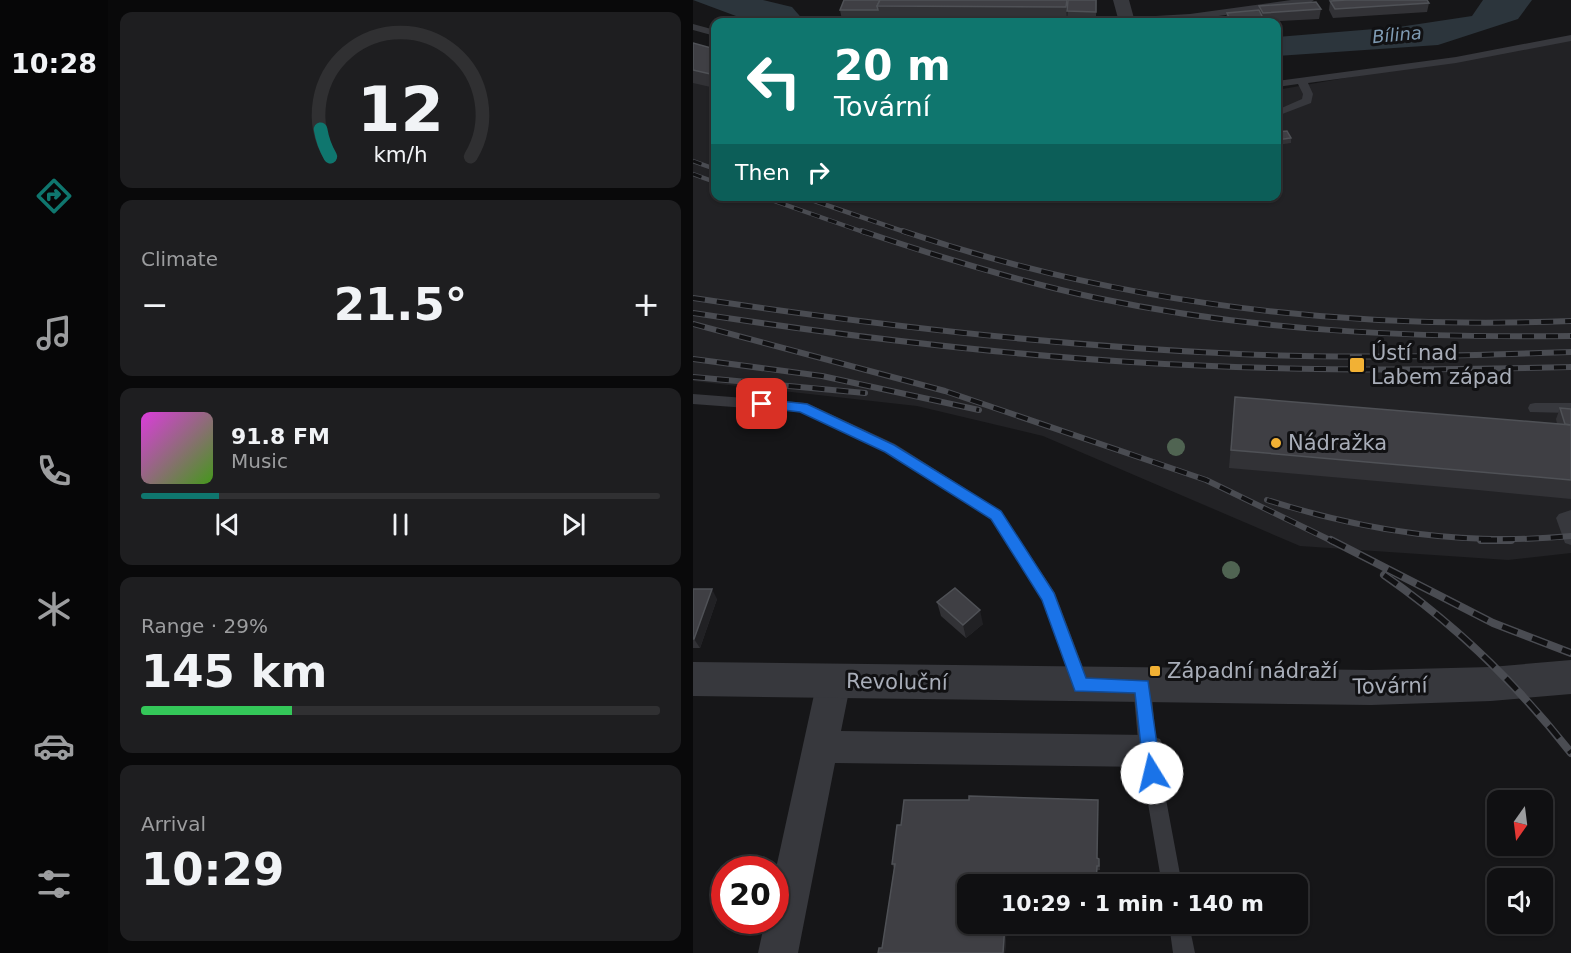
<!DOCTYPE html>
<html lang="en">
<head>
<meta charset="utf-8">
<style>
  :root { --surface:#101012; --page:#1e1e20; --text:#f1f3f6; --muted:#9c9d9f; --line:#303032; --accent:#0f766e }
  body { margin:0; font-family:"DejaVu Sans",sans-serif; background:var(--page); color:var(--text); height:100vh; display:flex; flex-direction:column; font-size:22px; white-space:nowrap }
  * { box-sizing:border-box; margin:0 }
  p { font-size:20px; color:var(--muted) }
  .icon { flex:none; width:33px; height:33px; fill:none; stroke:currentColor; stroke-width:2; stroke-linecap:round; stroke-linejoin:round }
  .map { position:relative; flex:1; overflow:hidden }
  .drawer { display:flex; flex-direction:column; gap:12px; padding:12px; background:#09090a; width:585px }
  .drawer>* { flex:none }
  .guide { position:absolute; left:18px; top:18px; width:570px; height:183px; border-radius:12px; box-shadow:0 2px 4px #0004,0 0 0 2px var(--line); background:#0f766e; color:#fff; overflow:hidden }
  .needle { width:39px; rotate:194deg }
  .fabs { position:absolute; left:794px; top:790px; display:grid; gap:12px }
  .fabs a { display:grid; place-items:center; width:66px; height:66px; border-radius:12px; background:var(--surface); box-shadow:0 2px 4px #0004,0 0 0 2px var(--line); font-size:30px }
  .speed { position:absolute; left:18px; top:856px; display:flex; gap:12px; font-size:30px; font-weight:700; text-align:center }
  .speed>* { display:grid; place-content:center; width:78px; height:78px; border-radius:50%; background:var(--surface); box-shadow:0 2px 4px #0004,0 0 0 2px var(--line); line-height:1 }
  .speed .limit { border:9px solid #d22; background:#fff; color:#111 }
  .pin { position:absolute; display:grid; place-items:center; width:51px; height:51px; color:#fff; margin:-26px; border-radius:12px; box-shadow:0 3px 9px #0006 }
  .me { position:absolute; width:66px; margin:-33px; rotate:351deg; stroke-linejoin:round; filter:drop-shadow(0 0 4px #0008) }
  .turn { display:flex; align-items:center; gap:21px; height:126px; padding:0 24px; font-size:27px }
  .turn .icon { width:78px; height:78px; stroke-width:2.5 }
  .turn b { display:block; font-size:42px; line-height:51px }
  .then { display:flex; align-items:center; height:57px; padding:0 24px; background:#0003; gap:12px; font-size:22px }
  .big { font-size:45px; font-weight:800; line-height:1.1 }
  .drawer .widget { flex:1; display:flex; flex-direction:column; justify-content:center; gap:9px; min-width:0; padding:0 21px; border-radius:12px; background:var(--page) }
  .drawer .dial { align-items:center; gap:0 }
  .dial svg { height:156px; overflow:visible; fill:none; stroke:var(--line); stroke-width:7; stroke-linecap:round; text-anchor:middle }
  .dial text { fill:var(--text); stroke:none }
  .song { display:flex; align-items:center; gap:18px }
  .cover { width:72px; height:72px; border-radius:9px; background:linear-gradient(135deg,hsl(300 70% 55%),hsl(100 70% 35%)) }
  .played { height:6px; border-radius:3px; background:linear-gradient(90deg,var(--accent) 15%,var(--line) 15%) }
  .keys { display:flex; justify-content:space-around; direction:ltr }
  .heat { display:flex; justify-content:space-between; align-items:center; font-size:33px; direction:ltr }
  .charge { height:9px; border-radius:4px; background:linear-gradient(90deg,#34c759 29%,var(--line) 0) }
  .trip { position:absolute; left:264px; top:874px; width:351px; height:60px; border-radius:12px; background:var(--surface); box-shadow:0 2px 4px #0004,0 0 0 2px var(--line); font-weight:800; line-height:60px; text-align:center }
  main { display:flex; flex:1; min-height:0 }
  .tabs { display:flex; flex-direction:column; width:108px; justify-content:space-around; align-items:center; background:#060607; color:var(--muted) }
  .tabs .icon { width:42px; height:42px }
  .tabs .on { color:var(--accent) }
  .tabs b { font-size:27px; color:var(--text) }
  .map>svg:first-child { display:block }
</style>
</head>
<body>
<main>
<nav class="tabs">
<b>10:28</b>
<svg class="icon on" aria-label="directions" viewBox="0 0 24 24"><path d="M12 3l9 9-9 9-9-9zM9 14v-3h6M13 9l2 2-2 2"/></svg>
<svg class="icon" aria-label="music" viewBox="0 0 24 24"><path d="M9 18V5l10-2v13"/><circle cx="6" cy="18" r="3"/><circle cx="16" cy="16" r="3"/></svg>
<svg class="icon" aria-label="phone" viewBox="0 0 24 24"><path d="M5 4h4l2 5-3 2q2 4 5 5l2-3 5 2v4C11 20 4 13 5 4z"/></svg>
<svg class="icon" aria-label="climate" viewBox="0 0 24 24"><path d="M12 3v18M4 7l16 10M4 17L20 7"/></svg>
<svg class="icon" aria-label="car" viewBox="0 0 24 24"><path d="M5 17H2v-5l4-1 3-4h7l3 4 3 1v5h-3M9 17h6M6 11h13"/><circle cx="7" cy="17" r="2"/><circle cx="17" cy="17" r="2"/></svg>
<svg class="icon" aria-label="filters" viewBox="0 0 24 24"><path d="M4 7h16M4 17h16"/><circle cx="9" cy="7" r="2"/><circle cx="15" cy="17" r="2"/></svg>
</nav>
<section class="drawer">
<div class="widget dial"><svg viewBox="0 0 100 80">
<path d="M14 69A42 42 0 1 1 86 69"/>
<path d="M14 69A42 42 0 0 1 9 55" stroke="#0f766e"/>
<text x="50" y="56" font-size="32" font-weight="700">12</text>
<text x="50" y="72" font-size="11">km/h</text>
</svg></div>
<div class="widget"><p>Climate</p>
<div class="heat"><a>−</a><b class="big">21.5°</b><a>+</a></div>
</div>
<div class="widget">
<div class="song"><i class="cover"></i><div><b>91.8 FM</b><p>Music</p></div></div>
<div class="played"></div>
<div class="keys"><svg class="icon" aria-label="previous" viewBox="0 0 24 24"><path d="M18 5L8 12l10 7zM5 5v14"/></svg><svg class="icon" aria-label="pause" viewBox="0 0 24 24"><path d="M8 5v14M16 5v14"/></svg><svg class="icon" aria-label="next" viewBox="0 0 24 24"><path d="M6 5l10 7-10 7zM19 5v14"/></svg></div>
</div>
<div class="widget"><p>Range · 29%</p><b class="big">145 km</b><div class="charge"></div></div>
<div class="widget"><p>Arrival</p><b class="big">10:29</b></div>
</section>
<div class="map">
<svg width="878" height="953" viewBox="0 0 878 953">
  <rect width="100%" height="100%" fill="#161618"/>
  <path fill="#222225" d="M878,38v515l-63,7 -208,-14 -257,-110 -126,-30 -224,-25v-338l22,9v144h562v-106z"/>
  <g fill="#2c353c">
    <path d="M0,0h70l29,7 13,15h-53z"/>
    <path d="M790,0h49l-14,19 -80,26 -161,11v-19l122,-10 73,-11z"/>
  </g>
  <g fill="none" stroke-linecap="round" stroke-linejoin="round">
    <g fill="#37383d" fill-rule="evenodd">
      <path d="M598,0h23l-4,3 -120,17 -91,2 5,-3 86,-5z"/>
      <path d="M0,24l22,6v6l-22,-6z"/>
      <path d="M878,35v6l-115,22 -148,20 5,11 -2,9 -34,13v-6l25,-11 1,-5 -5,-10 -21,3v-6l179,-24z"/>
      <path d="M0,394l114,9 88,41 106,67 54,82 35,93 -3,6 -6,2 -6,-2 -33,-92 -51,-81 -106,-67 -85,-40 -107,-8z"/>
      <path d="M842,403h36v10l-41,-1 -2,-4 2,-4z"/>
      <path d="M878,510v35l-6,-2 -9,-25 3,-4z"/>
      <path d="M449,678l6,2 3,6 6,65 25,134h-20l-23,-134 -6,-65 3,-6z"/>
      <path d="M476,924h20l6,29h-22z"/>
    </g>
    <g fill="#37383d" fill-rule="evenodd">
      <path d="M420,0h16l6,22h-16z"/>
      <path d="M141,666l12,5 5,10 -10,50 307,4 12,4 6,12 -6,12 -12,4 -313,-4 -37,190h-40l7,-32h10v-48l42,-192 5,-10z"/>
    </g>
    <path fill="#37383d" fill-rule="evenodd" d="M878,660v34l-80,7 -120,4 -678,-9v-34l678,8 120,-3z"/>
    <g stroke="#4a4c52" stroke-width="4.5">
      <g id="rail-far2">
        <path d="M0,161l22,8"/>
        <path d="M0,174l22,8"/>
        <path d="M67,196l106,37"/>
        <path d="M107,196l108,37"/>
      </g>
    </g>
    <g stroke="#4a4c52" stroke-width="6">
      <g id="rail-far1">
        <path d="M169,231c77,26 155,50 235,67 156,33 315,40 474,38"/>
        <path d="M210,231c216,73 441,99 668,90"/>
        <path d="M0,298c181,27 363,48 546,56 111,5 222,2 332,-2"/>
        <path d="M0,313c145,22 291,40 438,49 146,9 293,9 440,5"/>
        <path d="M0,324l252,67 261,89 128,62"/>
        <path d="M0,359l129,17 157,34"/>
        <path d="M0,377l172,16"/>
        <path d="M574,500c101,32 199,46 304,36"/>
      </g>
    </g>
    <g stroke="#4a4c52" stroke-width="8">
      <g id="rail">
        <path d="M638,540l162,83 78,30"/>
        <path d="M788,540h30"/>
        <path d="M691,575c72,50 133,109 187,178"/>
      </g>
    </g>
    <use href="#rail-far2" stroke="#111113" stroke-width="3" stroke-dasharray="9" stroke-linecap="butt"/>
    <use href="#rail-far1" stroke="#111113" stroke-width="4" stroke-dasharray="12" stroke-linecap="butt"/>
    <use href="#rail" stroke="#111113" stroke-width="5" stroke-dasharray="16" stroke-linecap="butt"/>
  </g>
  <g fill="#506452">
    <circle cx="483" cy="447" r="9"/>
    <circle cx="538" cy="570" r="9"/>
  </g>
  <g fill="#323236">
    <path d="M151,0h253l-1,16h-29v-1v6l-225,-1 -2,-10z"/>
    <path d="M637,1l99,2 -2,9 -94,6 -4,-8z"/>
    <path d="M566,6l62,3 -2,10 -57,3h-33l-3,-4 1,-5 32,-3z"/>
    <path d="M0,43l22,6v39l-22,-5z"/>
    <path d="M584,132l14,6v5l-14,2z"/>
    <path d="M542,397l322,27 -1,-5 4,-11 11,1v90l-93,-9 -249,-22z"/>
    <path d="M0,589l24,10 -17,49h-7z"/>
    <path d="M244,602l46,22 -17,14 -25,-22z"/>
    <path d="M404,858l2,1 1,11 -133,15v39h40l-2,29 -123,-5 12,-80 -2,-4z"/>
  </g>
  <g fill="#212124">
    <path d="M374,0h2l-2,21 -1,-14z"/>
    <path d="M19,589l5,10 -17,49 -6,-9z"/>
    <path d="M287,610l3,14 -17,14 -3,-13z"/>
    <path d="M312,924h2l-2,29h-2z"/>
  </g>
  <g fill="#3f3f44" stroke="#4f5156" stroke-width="1.5">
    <path d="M151,0h36l-3,6 1,4h-38z"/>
    <path d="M187,0h187l-1,7 -189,-1z"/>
    <path d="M375,0h28v12l-29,-1z"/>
    <path d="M654,0h80l2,3 -94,6 -5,-8z"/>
    <path d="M623,2l5,7 -58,4 -4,-7z"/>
    <path d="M566,10l4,8 -33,2 -3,-7z"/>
    <path d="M0,43l22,6v26l-22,-5z"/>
    <path d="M594,131l4,7 -14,2v-8z"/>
    <path d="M542,397l336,28v55l-340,-30z"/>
    <path d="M867,408l11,1v16l-6,-1z"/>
    <path d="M262,588l25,22 -17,15 -26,-23z"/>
    <path d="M0,589h19l-18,50h-1z"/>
    <path d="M276,796l129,4 -1,58 2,1v7h-2l-1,19h-129v39h38l-2,29h-125l1,-5h3l13,-84h-3l5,-39h4l3,-25h65z"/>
  </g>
  <path fill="#1a73e8" stroke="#114b97" stroke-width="1.5" d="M69,399l45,5 87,41 107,66 53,82 32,85 62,3 13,92 -3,6 -6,2 -6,-2 -2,-6 -9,-80 -60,-2 -33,-91 -51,-81 -106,-67 -85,-40 -42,-5v-6z"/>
  <g fill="#f2b134" stroke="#111113" stroke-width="2">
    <rect x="656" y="357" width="16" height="16" rx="3"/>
    <circle cx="583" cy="443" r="6"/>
    <rect x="456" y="665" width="12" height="12" rx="3"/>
  </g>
  <g text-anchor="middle" stroke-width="6" stroke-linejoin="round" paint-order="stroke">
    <g font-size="18" font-style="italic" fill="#7f9bb3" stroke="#111113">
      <text transform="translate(704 35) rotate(-5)" y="6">Bílina</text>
    </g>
    <g font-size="21" fill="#a8adb8" stroke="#111113" text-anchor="start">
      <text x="678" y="360">Ústí nad<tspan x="678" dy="24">Labem západ</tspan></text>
      <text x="595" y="450">Nádražka</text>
      <text x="474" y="678">Západní nádraží</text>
    </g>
    <g font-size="21" fill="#a8adb8" stroke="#111113">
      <text transform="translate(204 682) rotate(1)" y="7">Revoluční</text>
      <text transform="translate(697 686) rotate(-1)" y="7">Tovární</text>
    </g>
  </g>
</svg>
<div class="fabs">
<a><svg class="needle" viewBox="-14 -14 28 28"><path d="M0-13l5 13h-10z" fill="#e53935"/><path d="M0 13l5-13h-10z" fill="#9c9d9f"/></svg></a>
<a><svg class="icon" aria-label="sound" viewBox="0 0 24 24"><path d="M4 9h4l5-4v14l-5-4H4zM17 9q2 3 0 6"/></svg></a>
</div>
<div class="speed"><div class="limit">20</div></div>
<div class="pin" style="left:69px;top:404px;background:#d93025"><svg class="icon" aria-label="arrive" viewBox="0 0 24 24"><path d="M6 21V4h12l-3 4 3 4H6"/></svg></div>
<svg class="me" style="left:459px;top:773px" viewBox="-20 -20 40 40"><circle r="19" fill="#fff"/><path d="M0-13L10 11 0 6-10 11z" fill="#1a73e8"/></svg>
<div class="trip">10:29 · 1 min · 140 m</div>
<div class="guide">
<div class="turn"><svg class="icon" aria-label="left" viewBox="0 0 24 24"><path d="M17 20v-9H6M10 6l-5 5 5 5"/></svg><div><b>20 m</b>Tovární</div></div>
<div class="then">Then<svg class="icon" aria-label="right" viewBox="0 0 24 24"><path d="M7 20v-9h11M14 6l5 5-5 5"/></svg></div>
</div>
</div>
</main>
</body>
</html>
